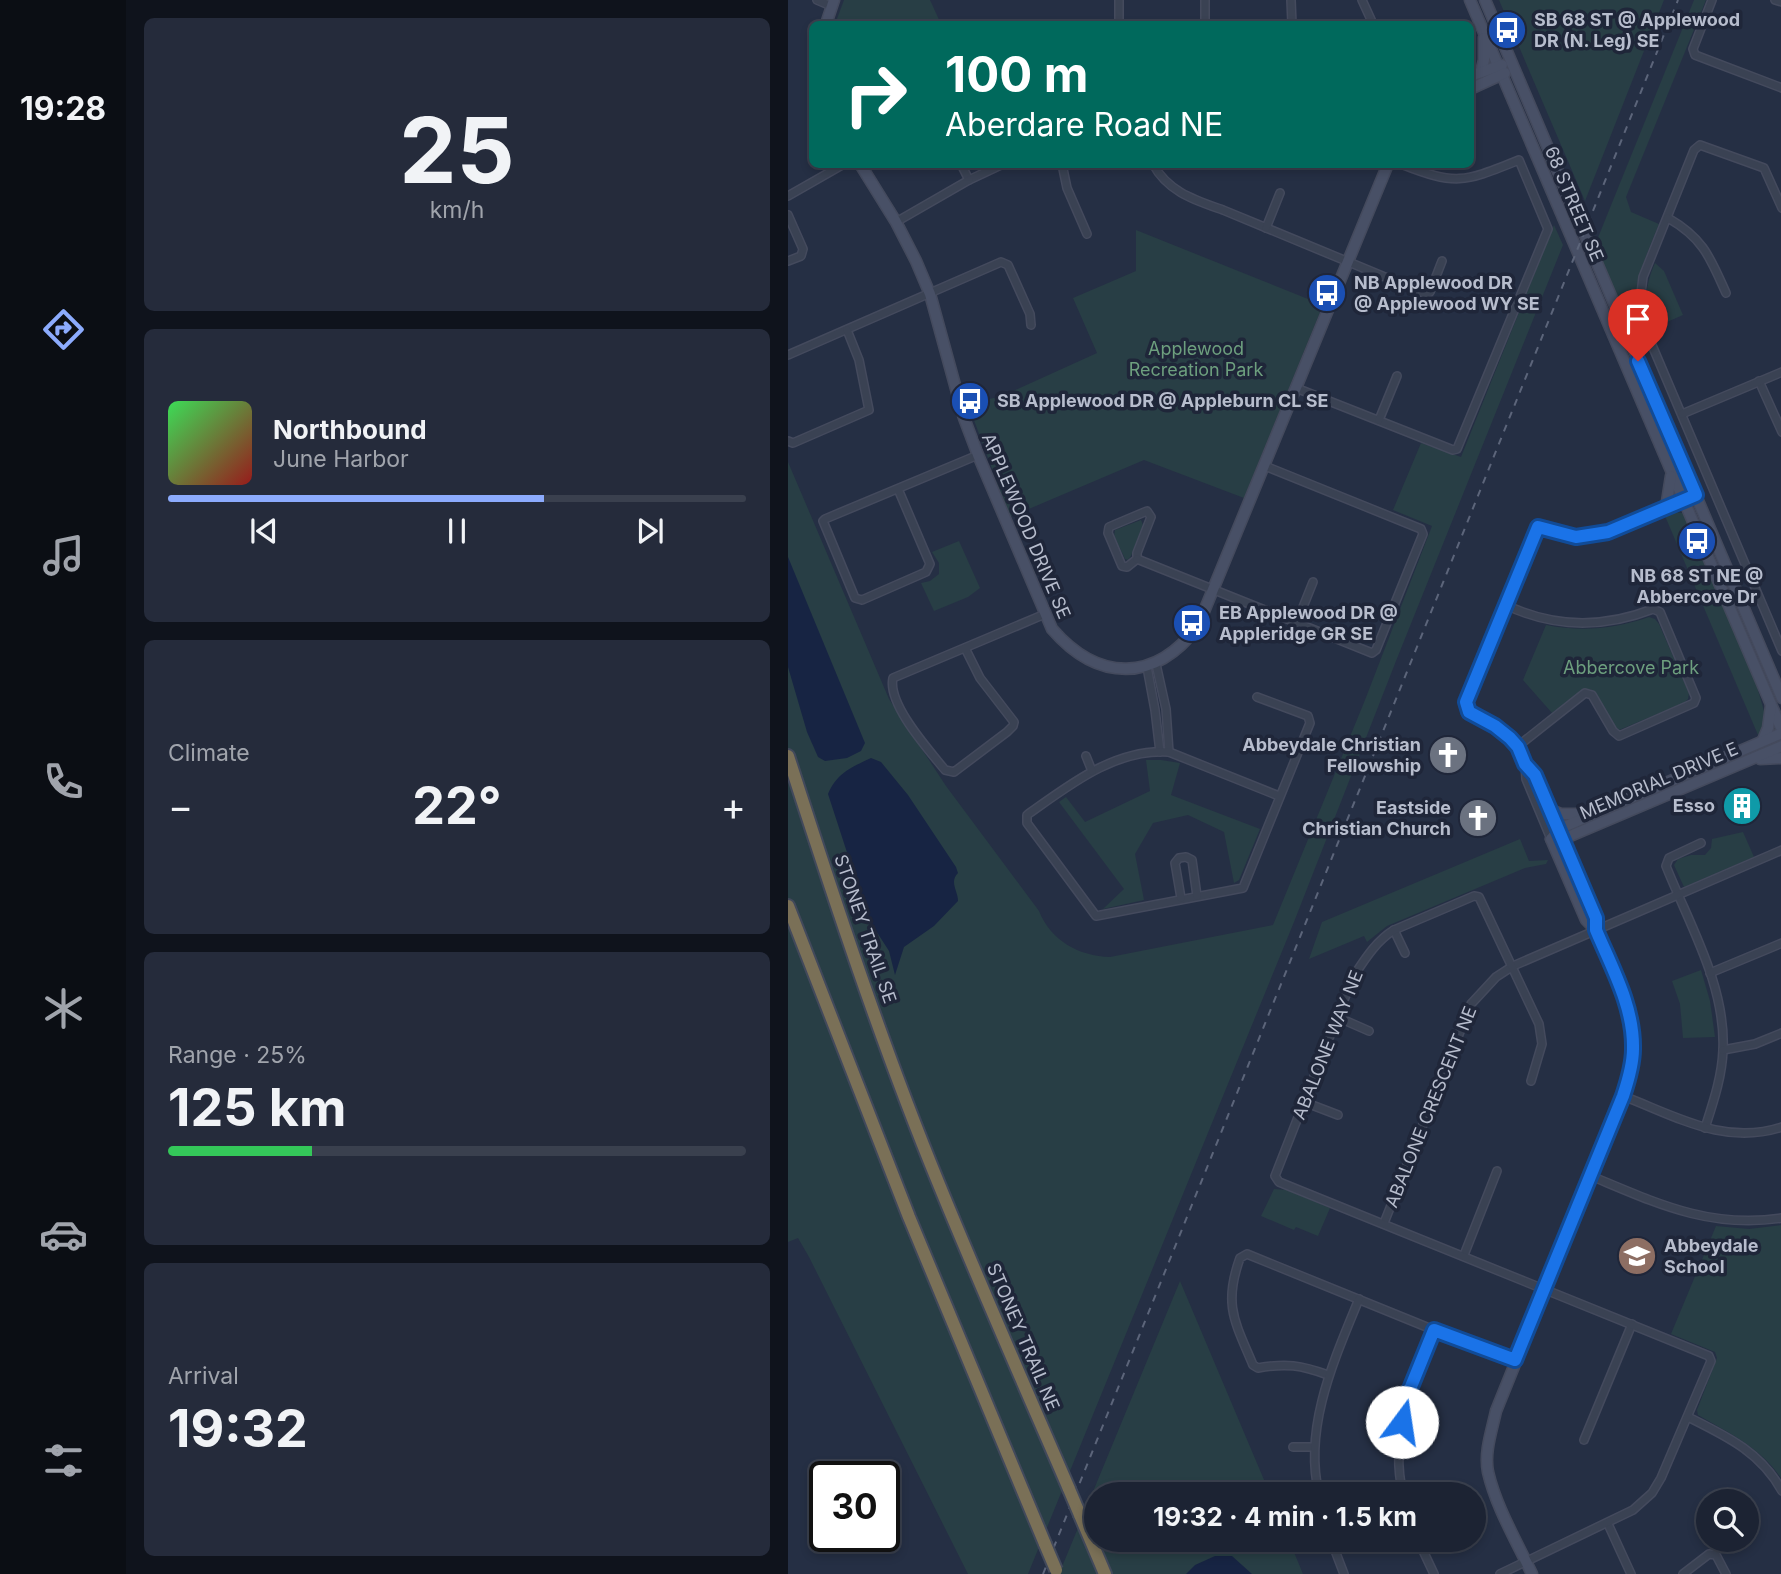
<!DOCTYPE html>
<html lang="en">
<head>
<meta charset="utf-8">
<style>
  :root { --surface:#1c2333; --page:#252b3b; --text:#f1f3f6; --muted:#a0a4ac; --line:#3a404e; --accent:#8cabfd }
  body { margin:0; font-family:Inter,sans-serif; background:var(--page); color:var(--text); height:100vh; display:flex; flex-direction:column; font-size:26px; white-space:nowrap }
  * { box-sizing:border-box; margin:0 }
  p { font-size:23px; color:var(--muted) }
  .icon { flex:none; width:38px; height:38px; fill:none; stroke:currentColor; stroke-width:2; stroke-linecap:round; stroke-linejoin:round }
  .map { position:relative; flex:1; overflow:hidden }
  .drawer { display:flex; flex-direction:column; gap:18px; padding:18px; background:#0f131c; width:662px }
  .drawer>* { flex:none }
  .top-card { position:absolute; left:21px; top:21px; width:665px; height:147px; border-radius:10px; box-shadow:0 4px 10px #0003,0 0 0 2px var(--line); background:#00695c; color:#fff; overflow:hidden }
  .buttons { position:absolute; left:908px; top:1489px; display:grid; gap:14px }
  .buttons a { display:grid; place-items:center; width:63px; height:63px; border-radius:50%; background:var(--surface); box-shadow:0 4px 10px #0003,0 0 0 2px var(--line); font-size:35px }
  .speed { position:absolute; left:21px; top:1461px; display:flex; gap:14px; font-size:35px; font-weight:700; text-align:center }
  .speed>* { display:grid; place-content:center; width:91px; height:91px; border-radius:50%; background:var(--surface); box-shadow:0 4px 10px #0003,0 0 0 2px var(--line); line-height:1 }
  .speed .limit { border:4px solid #111; border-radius:10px; background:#fff; color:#111 }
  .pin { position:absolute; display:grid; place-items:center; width:60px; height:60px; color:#fff; margin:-72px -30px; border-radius:50% 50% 50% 0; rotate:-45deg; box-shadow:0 0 7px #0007 }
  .pin .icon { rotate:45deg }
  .me { position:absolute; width:77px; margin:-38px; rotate:14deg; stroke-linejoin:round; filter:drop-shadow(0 0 5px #0008) }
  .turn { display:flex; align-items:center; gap:24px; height:147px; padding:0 21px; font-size:32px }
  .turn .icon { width:91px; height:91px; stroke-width:2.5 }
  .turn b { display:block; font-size:49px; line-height:60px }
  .big { font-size:52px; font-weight:700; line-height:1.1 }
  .drawer .widget { flex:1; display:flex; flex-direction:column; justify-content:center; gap:10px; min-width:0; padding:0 24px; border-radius:10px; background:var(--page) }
  .drawer .dial { align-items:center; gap:0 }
  .dial b { font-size:91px; line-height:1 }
  .song { display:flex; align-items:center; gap:21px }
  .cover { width:84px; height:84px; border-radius:10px; background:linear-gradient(135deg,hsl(130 70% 55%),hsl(0 70% 35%)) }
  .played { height:7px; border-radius:4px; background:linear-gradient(90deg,var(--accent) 65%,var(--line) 65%) }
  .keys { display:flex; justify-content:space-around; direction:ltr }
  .heat { display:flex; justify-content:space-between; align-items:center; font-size:38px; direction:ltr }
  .charge { height:10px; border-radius:5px; background:linear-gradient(90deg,#34c759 25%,var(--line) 0) }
  .trip { position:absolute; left:296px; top:1482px; width:402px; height:70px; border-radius:35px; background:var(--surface); box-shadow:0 4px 10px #0003,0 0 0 2px var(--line); font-weight:700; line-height:70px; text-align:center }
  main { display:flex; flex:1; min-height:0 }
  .tabs { display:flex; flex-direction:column; width:126px; justify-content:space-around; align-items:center; background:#0b0e14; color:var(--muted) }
  .tabs .icon { width:49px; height:49px }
  .tabs .on { color:var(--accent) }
  .tabs b { font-size:32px; color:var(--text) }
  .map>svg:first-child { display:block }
</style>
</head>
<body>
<main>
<nav class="tabs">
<b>19:28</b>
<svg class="icon on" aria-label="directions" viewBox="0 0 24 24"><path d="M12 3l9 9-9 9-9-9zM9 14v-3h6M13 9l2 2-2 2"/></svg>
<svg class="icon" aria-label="music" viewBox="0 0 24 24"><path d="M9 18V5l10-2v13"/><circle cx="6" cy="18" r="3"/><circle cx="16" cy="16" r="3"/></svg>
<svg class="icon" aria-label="phone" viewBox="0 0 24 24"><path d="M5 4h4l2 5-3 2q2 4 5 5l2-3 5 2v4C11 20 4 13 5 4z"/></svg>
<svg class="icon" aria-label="climate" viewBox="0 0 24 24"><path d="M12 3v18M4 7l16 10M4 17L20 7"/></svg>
<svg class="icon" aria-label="car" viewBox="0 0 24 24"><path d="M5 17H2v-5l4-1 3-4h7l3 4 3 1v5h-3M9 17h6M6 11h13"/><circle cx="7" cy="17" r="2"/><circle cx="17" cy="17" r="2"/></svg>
<svg class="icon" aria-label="filters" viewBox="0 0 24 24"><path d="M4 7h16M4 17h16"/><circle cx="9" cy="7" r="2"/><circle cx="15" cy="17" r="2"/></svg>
</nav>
<section class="drawer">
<div class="widget dial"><b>25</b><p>km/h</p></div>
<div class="widget">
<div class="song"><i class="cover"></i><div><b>Northbound</b><p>June Harbor</p></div></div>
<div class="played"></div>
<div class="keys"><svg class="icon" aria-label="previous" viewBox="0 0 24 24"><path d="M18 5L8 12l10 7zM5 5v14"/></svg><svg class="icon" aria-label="pause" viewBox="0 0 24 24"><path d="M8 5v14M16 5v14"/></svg><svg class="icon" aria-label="next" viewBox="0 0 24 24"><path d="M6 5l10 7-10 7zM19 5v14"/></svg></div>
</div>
<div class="widget"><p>Climate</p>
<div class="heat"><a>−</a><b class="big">22°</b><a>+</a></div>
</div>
<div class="widget"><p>Range · 25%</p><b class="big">125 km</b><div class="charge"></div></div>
<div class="widget"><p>Arrival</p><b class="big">19:32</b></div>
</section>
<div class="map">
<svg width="994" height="1574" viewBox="0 0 994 1574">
  <rect width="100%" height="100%" fill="#252f44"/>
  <g fill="#283e45">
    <path d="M56,0h86l11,24h-106z"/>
    <path d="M711,0h165l-79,201z"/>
    <path d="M906,0h12l-80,197 5,15 28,12c-13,33 -29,64 -21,100l-9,3 -34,-82z"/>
    <path d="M766,225l9,20 -167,416 -102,261 -266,652h-60l-159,-317 -11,-19 -10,4v-780l101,237 57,87 93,125c12,30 40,45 71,46l163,-32 92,-225 67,-174 -39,-16 28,-67 40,14z"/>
    <path d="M348,230l187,75 -79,193 -100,-38 -134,57 -42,-113 34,-8 95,-43 -24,-55 63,-27z"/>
    <path d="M867,263l9,8 19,44 -32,14c-8,-23 -6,-44 4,-66z"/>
    <path d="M884,512l11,1 3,4 66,152 12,42 1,13 -7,11 -93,-219z"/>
    <path d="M353,520l2,5 -12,31 -3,4 -3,-1 -11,-23 1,-6z"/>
    <path d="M171,541l21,47 -12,9 -34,14 -13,-28 9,-2 9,-7v-11l-7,-11z"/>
    <path d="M861,617l6,2 4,5 30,69 -1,6 -4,4 -65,27 -6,-6 -18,-32 -5,-3 -9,2 -29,22 -29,-33 23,-55c36,7 69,4 103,-8z"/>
    <path d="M358,760h15l19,3 -9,32 89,34 -21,51 -5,3 -10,-51 -36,-17 -35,8 -18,31 9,46 -41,9 21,-20 -65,-87 7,-5 19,25 65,-31z"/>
    <path d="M955,832l11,25 -70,30 -10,-22 4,-6 13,-4h14l6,-7 1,-9z"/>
    <path d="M732,839l9,22 19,-1 -2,4 -21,4 -138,58 -20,16 -3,-6 -55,23 13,-37z"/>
    <path d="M913,970l9,31 5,36 -32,1 -3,-34 -8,-23z"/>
    <path d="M486,1189l13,1 43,18 -12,28 -22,-9 -2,3 -33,-14z"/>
    <path d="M993,1225h1l-1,253c-20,-30 -52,-45 -83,-63l-1,-5 20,-52 -2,-6 -44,-18 45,-108 33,3z"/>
    <path d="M392,1281l90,213h-174v46h193l14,34h-244z"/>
  </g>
  <g fill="#172443">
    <path d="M0,557l77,186 -4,8 -14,7 -22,3 -7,-4 -11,-25 -19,-65z"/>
    <path d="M83,758l10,4 27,33 48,72 2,6c-9,9 0,18 0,28l-24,25 -30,21 -9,28 -6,-24 -20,-31 -41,-126c9,-21 22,-26 43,-36z"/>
    <path d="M427,1556h17l20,18h-66l9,-9z"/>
  </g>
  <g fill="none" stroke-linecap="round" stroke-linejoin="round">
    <g stroke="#444a5d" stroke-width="10">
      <g id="street">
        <path d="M29,0l14,6"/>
        <path d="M417,0v24"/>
        <path d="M503,0l1,24"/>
        <path d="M574,0l11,24"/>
        <path d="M924,0l-19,49 2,6 87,33"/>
        <path d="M987,0l7,2"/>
        <path d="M331,24v-24"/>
        <path d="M173,164l8,16 34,-16"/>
        <path d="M274,164l5,24 20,46"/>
        <path d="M365,164c15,28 42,36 70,46l203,84 4,-2 12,-31"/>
        <path d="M0,196l56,-32"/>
        <path d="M994,208l-18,-40 -64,-23 -6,5 -51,127 -3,25 3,22 139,327"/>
        <path d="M0,215l15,34 -2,7 -13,5"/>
        <path d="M880,218c35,20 42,39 58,75"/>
        <path d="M108,222l73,-42"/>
        <path d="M478,228l14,-35"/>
        <path d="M0,355l213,-93 7,3 22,49 1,11"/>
        <path d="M971,381l23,51"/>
        <path d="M508,388l157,62 4,-1 91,-220 -29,-69c-55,22 -62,26 -118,4"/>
        <path d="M894,414l100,-42"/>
        <path d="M591,420l18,-44"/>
        <path d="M0,441l5,2 76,-33 -10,-50 -12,-30"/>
        <path d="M110,489l32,75 -4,8 -64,28 -7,-2 -32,-77 2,-2 153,-64"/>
        <path d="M359,511l4,6 -14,36v6l-10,8 -5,-1 -14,-33 1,-6z"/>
        <path d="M349,559l235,94 4,-3 47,-116 -2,-5 -156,-63"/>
        <path d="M718,605c48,23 98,23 147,4l7,3 36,86 -2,5 -75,33 -6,-5 -21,-36 -7,-2 -67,53"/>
        <path d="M509,622l16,-40"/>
        <path d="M177,648l15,30 34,44 -1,4 -6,6 -53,40 -9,-2c-16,-20 -58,-66 -52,-92l152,-64"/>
        <path d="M368,664l10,45 3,43"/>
        <path d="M359,667l8,43 5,42"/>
        <path d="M469,697l51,19 2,7 -67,165 -147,28 -69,-93v-8c41,-29 88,-67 142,-63l110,44"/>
        <path d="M298,756l6,15"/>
        <path d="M737,764l10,11 25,56"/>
        <path d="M763,839l-25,-60 -1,-15 -7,-18 -23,-20 -26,-14 -2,-10 71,-175 38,10 32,-5 88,-37"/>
        <path d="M913,843l-32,15 -3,8c23,58 60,120 57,184 -1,27 -10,53 -18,78"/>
        <path d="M393,898l-6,-35 4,-5 7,-1 6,3 5,36"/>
        <path d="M606,930l11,23"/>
        <path d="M922,973l72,-30"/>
        <path d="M549,1017l32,14"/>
        <path d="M935,1050l32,-6 27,-11"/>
        <path d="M835,1096c53,20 101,50 159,31"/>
        <path d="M516,1102l34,13"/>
        <path d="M803,1176c65,27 118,53 191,42"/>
        <path d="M596,1223l87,-219 25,-27 17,-11 269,-116"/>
        <path d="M676,1255l33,-84"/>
        <path d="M540,1375c-27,-10 -42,-12 -70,-7l-5,-3c-18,-43 -30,-60 -13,-107l7,-4 187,76 81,30"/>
        <path d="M900,1417c38,19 73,35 94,74"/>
        <path d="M796,1440l48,-116"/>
        <path d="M505,1447h21"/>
        <path d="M531,1494c-16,-66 15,-134 40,-195"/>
        <path d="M615,1494c-14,-57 9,-113 31,-164"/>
        <path d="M820,1524l23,50"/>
        <path d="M543,1540l13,34"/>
        <path d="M630,1540l16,34"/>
        <path d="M712,1574l133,-64 19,-17 9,-15 50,-117 -2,-5 -430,-174 -4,-6 78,-199c12,-18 23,-36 41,-47l80,-34 5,1 60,127 3,20 -11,37"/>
        <path d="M895,1574l26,-20 7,1 10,19"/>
      </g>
    </g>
    <g stroke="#444a5d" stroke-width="13">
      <g id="secondary">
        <path d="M682,0l312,730"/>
        <path d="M697,0l297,698"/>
        <path d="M38,24l8,-24"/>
        <path d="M693,72l3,-12v-22"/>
        <path d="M682,76l32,-11"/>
        <path d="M682,89l35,-16"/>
        <path d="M72,164l36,58 20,39 14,33 34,124 14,37 74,174c46,53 103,54 146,-3l190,-462"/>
        <path d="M878,508l5,-32"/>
        <path d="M975,740l5,-12 3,-22"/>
        <path d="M972,759l22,-1"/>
        <path d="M763,810l10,4h24"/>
        <path d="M763,839l8,-10 223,-96"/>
        <path d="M763,839l35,81 10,10"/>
        <path d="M771,839h4l219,-93"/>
        <path d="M744,1574c-15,-32 -36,-67 -44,-102 -4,-20 4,-42 8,-61l127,-315c5,-15 10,-31 10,-47 1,-42 -21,-81 -37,-119v-12l-33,-79"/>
      </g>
    </g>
    <g stroke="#42495b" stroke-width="16">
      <g id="highway">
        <path d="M0,756c46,143 93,287 150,426 42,103 87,205 131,307"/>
        <path d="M0,906l121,311 136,327"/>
        <path d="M292,1515l25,59"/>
      </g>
    </g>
    <use href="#street" stroke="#3a4253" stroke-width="7"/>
    <use href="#secondary" stroke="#485066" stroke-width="10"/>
    <use href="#highway" stroke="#7a7057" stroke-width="12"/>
    <path stroke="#5c657a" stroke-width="2" stroke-dasharray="7 7" stroke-linecap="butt" d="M255,1574l635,-1574"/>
    <g stroke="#42495b" stroke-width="16" stroke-linecap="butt">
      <g id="highway-bridge">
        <path d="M281,1489l11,26"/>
        <path d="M257,1544l11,26"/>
      </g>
    </g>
    <use href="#highway-bridge" stroke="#7a7057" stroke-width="12"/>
  </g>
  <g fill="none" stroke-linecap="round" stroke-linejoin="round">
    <g stroke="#114b97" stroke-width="18">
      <path id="route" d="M614,1422l6,-28 26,-64 81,30 108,-264c5,-15 10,-31 10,-47 1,-42 -21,-81 -37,-119v-12l-61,-143 -10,-11 -7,-17 -8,-9 -15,-12 -26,-14 -3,-10 72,-175 38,10 32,-5 88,-37 -58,-134"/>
    </g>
    <use href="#route" stroke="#1a73e8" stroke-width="12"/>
  </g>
  <defs>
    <g id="bus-disc" transform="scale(2.0125)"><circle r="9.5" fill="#1a4fb4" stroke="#1f2639"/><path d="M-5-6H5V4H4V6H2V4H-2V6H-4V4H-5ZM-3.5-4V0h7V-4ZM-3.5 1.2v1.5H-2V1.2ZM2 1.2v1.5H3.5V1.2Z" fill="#fff"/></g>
    <g id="church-disc" transform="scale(2.0125)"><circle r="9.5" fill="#6b7280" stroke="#1f2639"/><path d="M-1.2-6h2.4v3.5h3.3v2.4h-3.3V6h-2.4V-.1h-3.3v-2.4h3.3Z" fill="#fff"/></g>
    <g id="building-disc" transform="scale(2.0125)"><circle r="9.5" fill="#0f9aa8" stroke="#1f2639"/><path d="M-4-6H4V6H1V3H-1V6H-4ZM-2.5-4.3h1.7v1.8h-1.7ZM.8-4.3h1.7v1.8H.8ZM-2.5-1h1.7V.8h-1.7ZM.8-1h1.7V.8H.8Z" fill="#fff"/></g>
    <g id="school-disc" transform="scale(2.0125)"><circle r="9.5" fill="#8d6e63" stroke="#1f2639"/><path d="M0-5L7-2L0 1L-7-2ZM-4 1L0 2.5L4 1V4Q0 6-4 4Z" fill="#fff"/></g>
  </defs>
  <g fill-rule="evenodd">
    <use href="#bus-disc" x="719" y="30"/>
    <use href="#bus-disc" x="539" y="293"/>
    <use href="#bus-disc" x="182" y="401"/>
    <use href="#bus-disc" x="909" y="541"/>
    <use href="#bus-disc" x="404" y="623"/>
    <use href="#church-disc" x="660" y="755"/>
    <use href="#building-disc" x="954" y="806"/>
    <use href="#church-disc" x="690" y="818"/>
    <use href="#school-disc" x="849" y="1256"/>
  </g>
  <g text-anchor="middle" stroke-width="7" stroke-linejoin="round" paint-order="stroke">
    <g font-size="18" font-weight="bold" fill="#b7bdcd" stroke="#1f2639" text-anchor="start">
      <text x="746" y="26">SB 68 ST @ Applewood<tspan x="746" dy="21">DR (N. Leg) SE</tspan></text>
      <text x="566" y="289">NB Applewood DR<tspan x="566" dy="21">@ Applewood WY SE</tspan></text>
      <text x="209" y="407">SB Applewood DR @ Appleburn CL SE</text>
      <text x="909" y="582" text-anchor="middle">NB 68 ST NE @<tspan x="909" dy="21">Abbercove Dr</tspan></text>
      <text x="431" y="619">EB Applewood DR @<tspan x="431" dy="21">Appleridge GR SE</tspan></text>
      <text x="633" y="751" text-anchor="end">Abbeydale Christian<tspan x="633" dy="21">Fellowship</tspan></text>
      <text x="927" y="812" text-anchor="end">Esso</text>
      <text x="663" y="814" text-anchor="end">Eastside<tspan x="663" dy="21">Christian Church</tspan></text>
      <text x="876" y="1252">Abbeydale<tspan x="876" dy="21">School</tspan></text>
    </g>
    <g font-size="18" fill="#b7bdcd" stroke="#1f2639">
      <text transform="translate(786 204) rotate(67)" y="6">68 STREET SE</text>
      <text transform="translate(238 526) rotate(67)" y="6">APPLEWOOD DRIVE SE</text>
      <text transform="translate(871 781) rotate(-23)" y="6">MEMORIAL DRIVE E</text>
      <text transform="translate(77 929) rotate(71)" y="6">STONEY TRAIL SE</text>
      <text transform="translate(540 1045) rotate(-68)" y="6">ABALONE WAY NE</text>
      <text transform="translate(643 1107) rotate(-68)" y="6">ABALONE CRESCENT NE</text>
      <text transform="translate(235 1337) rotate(67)" y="6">STONEY TRAIL NE</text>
    </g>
    <g font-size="18" fill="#6d9f7e" stroke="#1f2639">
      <text x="408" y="355">Applewood<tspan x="408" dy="21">Recreation Park</tspan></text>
      <text x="843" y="674">Abbercove Park</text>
    </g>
  </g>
</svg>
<div class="buttons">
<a><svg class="icon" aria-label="search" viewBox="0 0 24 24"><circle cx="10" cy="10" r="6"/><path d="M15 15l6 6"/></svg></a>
</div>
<div class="speed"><div class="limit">30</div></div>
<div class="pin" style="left:850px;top:361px;background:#d93025"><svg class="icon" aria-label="arrive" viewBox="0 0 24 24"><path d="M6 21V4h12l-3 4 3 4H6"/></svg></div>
<svg class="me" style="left:614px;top:1422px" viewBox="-20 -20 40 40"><circle r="19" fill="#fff"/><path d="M0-13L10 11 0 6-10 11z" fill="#1a73e8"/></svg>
<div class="trip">19:32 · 4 min · 1.5 km</div>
<div class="top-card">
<div class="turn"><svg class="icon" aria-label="right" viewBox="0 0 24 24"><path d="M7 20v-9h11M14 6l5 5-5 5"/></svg><div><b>100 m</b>Aberdare Road NE</div></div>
</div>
</div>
</main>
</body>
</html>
